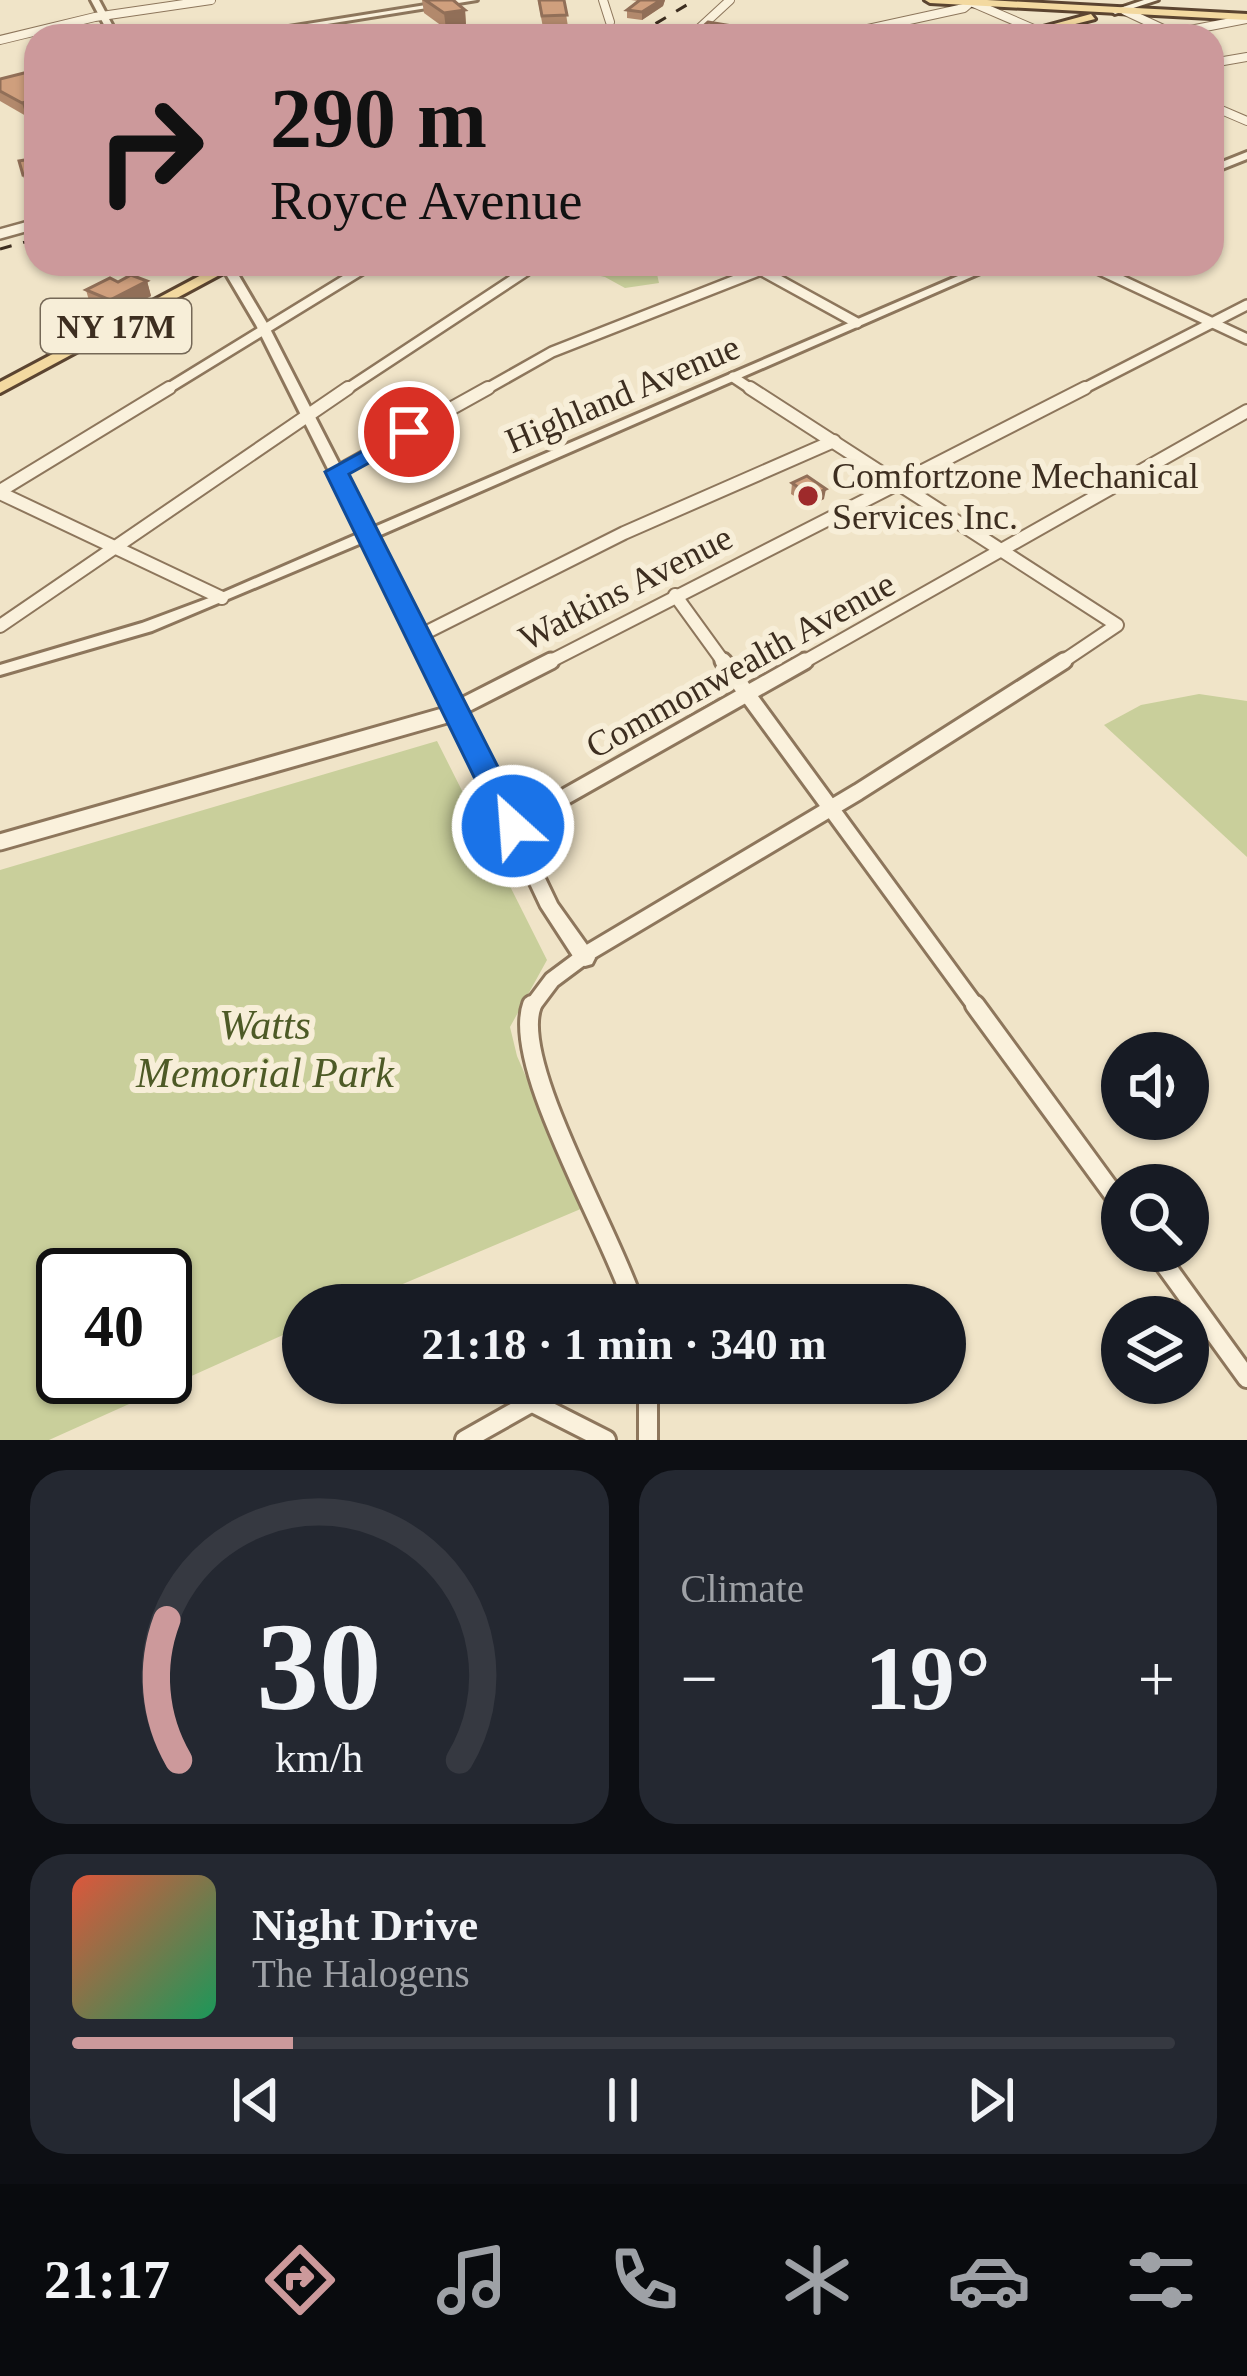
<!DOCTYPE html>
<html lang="en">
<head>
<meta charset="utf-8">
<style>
  :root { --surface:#171b24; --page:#242831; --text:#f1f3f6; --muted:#9ea1a6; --line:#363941; --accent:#cc999b }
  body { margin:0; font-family:"Times New Roman",serif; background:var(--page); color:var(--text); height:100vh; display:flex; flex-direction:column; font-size:45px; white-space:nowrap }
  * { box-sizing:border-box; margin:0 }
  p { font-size:39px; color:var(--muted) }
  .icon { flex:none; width:66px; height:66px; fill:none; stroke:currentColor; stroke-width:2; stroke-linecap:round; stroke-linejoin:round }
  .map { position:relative; height:1440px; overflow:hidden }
  .side { display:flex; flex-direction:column; gap:30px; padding:30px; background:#0d0f14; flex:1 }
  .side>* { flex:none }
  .top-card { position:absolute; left:24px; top:24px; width:1200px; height:252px; border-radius:36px; box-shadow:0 3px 9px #0004; background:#cc999b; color:#111; overflow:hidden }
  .buttons { position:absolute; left:1101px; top:1032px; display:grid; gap:24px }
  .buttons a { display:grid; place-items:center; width:108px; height:108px; border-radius:50%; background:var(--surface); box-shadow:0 3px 9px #0004; font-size:60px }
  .speed { position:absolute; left:36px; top:1248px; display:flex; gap:24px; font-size:60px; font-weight:700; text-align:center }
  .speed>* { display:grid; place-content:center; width:156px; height:156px; border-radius:50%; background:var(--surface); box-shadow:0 3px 9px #0004; line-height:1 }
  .speed .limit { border:6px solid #111; border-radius:18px; background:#fff; color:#111 }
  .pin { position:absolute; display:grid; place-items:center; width:102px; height:102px; color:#fff; margin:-51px; border:6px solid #fff; border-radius:50%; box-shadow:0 3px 12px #0007 }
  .me { position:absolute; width:132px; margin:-66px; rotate:334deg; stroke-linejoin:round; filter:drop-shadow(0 0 9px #0008) }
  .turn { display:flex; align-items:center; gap:42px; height:252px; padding:0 48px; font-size:54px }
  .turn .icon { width:156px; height:156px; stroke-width:2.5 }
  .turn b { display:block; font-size:84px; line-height:102px }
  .big { font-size:90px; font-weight:700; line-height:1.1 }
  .side .card { flex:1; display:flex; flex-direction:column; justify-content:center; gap:18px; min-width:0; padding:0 42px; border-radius:36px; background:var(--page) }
  .side .dial { align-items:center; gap:0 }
  .dial svg { height:312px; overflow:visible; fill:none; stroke:var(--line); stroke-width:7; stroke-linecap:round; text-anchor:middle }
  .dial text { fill:var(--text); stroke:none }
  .song { display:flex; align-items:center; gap:36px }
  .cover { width:144px; height:144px; border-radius:18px; background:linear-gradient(135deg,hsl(10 70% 55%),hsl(150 70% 35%)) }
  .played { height:12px; border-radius:6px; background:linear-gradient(90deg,var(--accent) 20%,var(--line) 20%) }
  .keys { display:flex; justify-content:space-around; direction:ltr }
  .heat { display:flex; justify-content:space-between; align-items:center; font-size:66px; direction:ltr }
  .side .tiles { flex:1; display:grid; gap:30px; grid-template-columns:1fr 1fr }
  .card:last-child { grid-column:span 2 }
  .trip { position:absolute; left:282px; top:1284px; width:684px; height:120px; border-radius:60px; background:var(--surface); box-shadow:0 3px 9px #0004; font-weight:700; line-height:120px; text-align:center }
  .tabs { display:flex; height:192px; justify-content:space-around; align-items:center; background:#090b0e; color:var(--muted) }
  .tabs .icon { width:84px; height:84px }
  .tabs .current { color:var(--accent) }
  .tabs b { font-size:54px; color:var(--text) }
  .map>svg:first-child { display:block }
</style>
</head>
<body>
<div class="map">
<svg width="1247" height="1440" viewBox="0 0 1247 1440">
  <rect width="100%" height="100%" fill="#f0e4c8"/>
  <g fill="#c9cf9b" fill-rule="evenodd">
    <path d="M548,264h140l-31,10 2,9 -34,5 -20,-11z"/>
    <path d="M1199,694l48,7v156l-143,-132 37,-20z"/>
    <path d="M437,741l110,219 -37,67 7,29 66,152 -230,97h-50v21l-254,114h-49v-570zM63,1275h102v102h-102z"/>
  </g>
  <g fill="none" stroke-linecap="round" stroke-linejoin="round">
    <g stroke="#8d765c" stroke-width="10">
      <g id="minor-far4">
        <path d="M603,0l7,22"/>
        <path d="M1125,11l47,22"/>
        <path d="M691,36l39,-36"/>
        <path d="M836,36l128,-28 7,-6 79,34"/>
        <path d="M1159,36l88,-17"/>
        <path d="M0,40l95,-23 116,-17"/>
        <path d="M1212,63l35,-6"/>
        <path d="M1212,106l35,15"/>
      </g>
    </g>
    <g stroke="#8d765c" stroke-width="14">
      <g id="minor-far3">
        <path d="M0,234l36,-10"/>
        <path d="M1087,264l160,75"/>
        <path d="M757,268l100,55"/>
        <path d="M733,377l21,14"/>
        <path d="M164,391l207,-127"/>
        <path d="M344,391l182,-120"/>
        <path d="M483,391l69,-39 209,-82"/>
        <path d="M1079,391l168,-86"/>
      </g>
    </g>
    <g stroke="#8d765c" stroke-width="16">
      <g id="minor-far2">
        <path d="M750,388l367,237 -58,39"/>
        <path d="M337,472l151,-84"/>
        <path d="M0,491l169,-103"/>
        <path d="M0,493l222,105"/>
        <path d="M675,595l50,69"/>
        <path d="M0,626l348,-238"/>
        <path d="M419,636l205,-103 210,-92"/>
        <path d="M545,664l540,-276"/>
        <path d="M800,664l447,-253"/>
      </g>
    </g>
    <g stroke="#8d765c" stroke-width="21">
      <g id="minor-far1">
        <path d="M723,661l254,347"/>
        <path d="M513,826l292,-165"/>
        <path d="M0,842l443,-126 108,-55"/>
        <path d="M531,1008l21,-28 39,-29 267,-159 206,-131"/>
      </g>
    </g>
    <g stroke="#8d765c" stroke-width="24">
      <g id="minor">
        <path d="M532,1005c-22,59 81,231 102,300"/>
        <path d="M975,1005l147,201"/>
        <path d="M1155,1251l92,127"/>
        <path d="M648,1383v57"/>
        <path d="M533,1403l73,37"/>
        <path d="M465,1440l101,-57"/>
      </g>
    </g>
    <g stroke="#8d765c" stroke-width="6">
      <g id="tertiary">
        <path d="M91,0h8l19,36h-8z"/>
        <path d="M457,0h20l-225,36h-20z"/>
        <path d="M1247,152v7l-35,14v-7z"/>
        <path d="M220,264h12l36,61 104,203 614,-264h15l-625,273 83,162 98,204 35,49 3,6 -3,6 -7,2 -7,-2 -37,-57 -98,-208 -79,-157 -212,89 -152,44v-10l142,-42 75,-28 143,-62 -104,-208z"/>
      </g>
    </g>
    <g stroke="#6f573f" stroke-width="6">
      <path id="secondary" d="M1144,0h14l-43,14 -4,-3z"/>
    </g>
    <g stroke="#5b4430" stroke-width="6">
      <g id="primary">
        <path d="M925,0h62l260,14v6l-317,-17z"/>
        <path d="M1091,14l4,5 -67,17h-18z"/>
        <path d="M222,264h18l-240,129v-11z"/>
      </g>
    </g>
    <use href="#minor-far4" stroke="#faf1dc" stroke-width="8"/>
    <use href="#minor-far3" stroke="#faf1dc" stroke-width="9"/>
    <use href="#minor-far2" stroke="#faf1dc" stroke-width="12"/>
    <use href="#minor-far1" stroke="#faf1dc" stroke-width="15"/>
    <use href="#minor" stroke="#faf1dc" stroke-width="18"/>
    <use href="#tertiary" fill="#faf1dc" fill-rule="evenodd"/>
    <use href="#secondary" fill="#faf1dc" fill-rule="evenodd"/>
    <use href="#primary" fill="#f3d9a0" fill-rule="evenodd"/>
    <g stroke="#3d2e20" stroke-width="3" stroke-dasharray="12 12" stroke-linecap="butt">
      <path d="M635,36l60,-36"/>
      <path d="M0,249l36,-10"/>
    </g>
  </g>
  <g fill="#b2896c">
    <path d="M422,0h31l12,10 1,16 -20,3 -22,-16z"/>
    <path d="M538,0h26l4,27 -25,1z"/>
    <path d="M631,0h34l-2,6 -21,14 -15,-2v-8l11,-9z"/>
    <path d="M36,70v43l-10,3 -26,-15v-22z"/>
    <path d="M147,281l4,15 -37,19 -24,-11 -4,-14 32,-8z"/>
    <path d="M792,483l32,16 -14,7 -19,-12z"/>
  </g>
  <g fill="#916f58">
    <path d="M661,0h4l-2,6 -21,14v-8z"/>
    <path d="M465,10l1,16 -20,3 -2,-16z"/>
    <path d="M726,25l-2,11h-11z"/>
    <path d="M36,99v14l-10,3 -4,-13z"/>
    <path d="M36,173v14l-9,2 -4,-14z"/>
    <path d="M498,264h14l-14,6z"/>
    <path d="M147,281l4,15 -37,19 -4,-15z"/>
    <path d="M826,489l-2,10 -14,7 1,-10z"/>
  </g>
  <g fill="#cf9f7d" stroke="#916f58" stroke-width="3">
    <path d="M425,0h28l12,10 -21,3z"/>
    <path d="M539,0h25l3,15 -25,1z"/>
    <path d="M640,0h21l-19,12 -15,-2z"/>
    <path d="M708,22l18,3 -13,11h-21z"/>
    <path d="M908,31l10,5h-29z"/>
    <path d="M36,70v29l-14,4 -22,-12v-12z"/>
    <path d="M36,158v15l-13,2 -4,-14z"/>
    <path d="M131,275l16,6 -37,19 -24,-10 24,-12 8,4z"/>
    <path d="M807,476l19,13 -15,7 -19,-13z"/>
  </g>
  <path fill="#1a73e8" stroke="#114b97" stroke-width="3" d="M409,426l10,6 -3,5 -67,37 179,352 -5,8h-20l-5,-8 -173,-354z"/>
  <circle fill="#9e2a2b" stroke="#f7eed8" stroke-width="4.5" cx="808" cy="496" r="12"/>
  <g text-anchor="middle" stroke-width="12" stroke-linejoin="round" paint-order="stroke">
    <rect fill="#f7eed8" stroke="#756857" stroke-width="3" x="41" y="299" width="150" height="54" rx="9"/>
    <g font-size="33" font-weight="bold" fill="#3d2e20">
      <text x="116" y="338">NY 17M</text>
    </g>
    <g font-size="36" fill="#3d2e20" stroke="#f7eed8">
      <text transform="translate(622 393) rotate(-23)" y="13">Highland Avenue</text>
      <text transform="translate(625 587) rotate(-27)" y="13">Watkins Avenue</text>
      <text transform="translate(740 664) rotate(-29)" y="13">Commonwealth Avenue</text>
    </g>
    <g font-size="36" fill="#3d2e20" stroke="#f7eed8" text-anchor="start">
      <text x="832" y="488">Comfortzone Mechanical<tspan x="832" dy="41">Services Inc.</tspan></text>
    </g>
    <g font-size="42" font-style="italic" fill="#4d5a26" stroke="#f7eed8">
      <text x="265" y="1039">Watts<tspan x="265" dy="48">Memorial Park</tspan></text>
    </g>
  </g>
</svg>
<div class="buttons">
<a><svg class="icon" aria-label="sound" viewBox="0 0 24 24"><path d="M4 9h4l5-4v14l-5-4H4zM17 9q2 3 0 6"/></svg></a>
<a><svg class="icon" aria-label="search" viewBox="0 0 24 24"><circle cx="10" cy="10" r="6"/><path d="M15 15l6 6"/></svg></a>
<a><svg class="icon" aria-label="layers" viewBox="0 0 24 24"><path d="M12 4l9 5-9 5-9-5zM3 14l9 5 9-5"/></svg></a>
</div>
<div class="speed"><div class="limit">40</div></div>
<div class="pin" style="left:409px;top:432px;background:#d93025"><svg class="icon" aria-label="arrive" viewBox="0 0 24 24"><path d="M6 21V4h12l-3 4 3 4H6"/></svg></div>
<svg class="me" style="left:513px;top:826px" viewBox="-20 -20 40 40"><circle r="17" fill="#1a73e8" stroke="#fff" stroke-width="3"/><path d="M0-11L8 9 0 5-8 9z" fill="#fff"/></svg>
<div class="trip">21:18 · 1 min · 340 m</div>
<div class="top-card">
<div class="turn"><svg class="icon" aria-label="right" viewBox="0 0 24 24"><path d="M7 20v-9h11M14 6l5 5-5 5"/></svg><div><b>290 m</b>Royce Avenue</div></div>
</div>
</div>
<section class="side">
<div class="tiles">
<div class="card dial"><svg viewBox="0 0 100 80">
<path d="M14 69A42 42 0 1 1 86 69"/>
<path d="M14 69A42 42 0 0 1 11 33" stroke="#cc999b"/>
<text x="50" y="56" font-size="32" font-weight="700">30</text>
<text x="50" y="72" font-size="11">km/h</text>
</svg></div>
<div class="card"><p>Climate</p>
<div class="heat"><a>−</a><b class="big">19°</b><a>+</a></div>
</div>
<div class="card">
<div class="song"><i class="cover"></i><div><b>Night Drive</b><p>The Halogens</p></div></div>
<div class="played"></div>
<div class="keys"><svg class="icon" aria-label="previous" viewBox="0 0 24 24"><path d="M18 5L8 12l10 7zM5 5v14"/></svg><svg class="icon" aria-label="pause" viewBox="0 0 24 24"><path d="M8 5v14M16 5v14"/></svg><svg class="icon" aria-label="next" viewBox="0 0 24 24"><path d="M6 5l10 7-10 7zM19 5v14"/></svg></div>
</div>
</div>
</section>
<nav class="tabs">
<b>21:17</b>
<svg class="icon current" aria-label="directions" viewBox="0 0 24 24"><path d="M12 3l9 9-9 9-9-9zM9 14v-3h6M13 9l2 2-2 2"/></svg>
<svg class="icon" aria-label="music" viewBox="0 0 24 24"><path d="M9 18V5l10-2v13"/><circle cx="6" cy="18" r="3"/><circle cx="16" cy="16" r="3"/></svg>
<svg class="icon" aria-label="phone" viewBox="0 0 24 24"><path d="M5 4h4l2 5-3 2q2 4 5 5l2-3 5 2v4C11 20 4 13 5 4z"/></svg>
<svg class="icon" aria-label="climate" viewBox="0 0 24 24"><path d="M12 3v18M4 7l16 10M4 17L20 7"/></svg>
<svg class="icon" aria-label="car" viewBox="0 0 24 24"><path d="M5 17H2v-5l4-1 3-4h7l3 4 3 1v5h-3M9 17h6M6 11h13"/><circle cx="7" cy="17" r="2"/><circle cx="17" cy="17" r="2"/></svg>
<svg class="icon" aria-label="filters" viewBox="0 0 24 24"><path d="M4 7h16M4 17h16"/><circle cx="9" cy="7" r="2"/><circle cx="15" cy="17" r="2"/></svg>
</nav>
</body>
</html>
